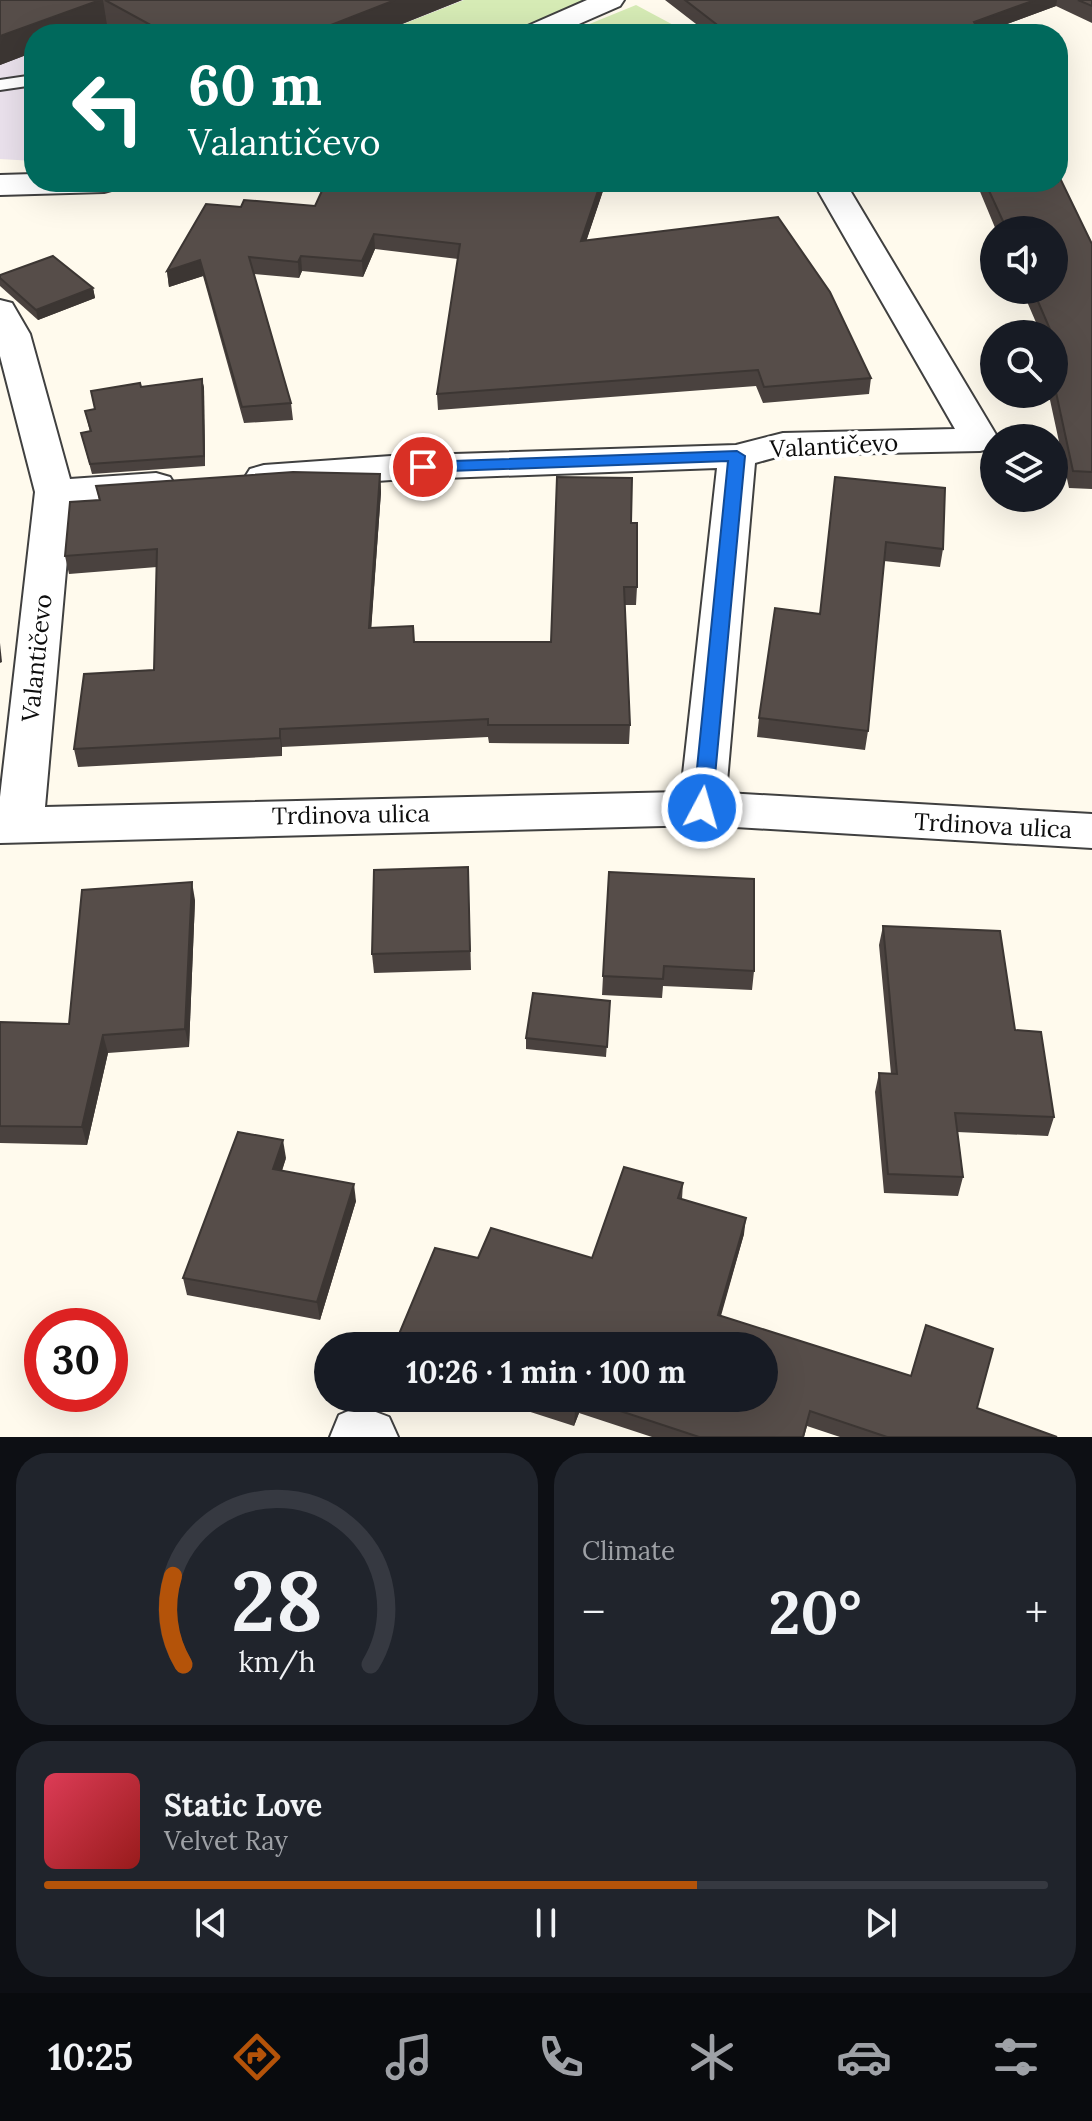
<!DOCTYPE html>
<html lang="en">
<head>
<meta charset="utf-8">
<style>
  :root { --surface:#171b24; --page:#20242c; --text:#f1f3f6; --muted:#9ea1a6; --line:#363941; --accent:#b45309 }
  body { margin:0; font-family:Lora,serif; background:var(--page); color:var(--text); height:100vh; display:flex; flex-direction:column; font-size:30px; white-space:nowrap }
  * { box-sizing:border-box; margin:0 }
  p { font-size:26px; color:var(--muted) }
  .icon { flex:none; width:44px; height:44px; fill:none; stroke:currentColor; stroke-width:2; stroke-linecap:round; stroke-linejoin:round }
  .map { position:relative; height:1437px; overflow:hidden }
  .drawer { display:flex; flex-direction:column; gap:16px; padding:16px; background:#0d0f14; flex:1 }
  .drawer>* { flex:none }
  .hud { position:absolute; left:24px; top:24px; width:1044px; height:168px; border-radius:32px; box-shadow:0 8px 32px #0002; background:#00695c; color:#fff; overflow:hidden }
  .controls { position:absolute; left:980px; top:216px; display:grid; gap:16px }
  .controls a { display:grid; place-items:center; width:88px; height:88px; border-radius:50%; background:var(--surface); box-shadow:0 8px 32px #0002; font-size:40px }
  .speed { position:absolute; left:24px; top:1308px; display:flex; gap:16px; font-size:40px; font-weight:700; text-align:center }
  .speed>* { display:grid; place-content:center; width:104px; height:104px; border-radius:50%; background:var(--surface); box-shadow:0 8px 32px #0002; line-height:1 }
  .speed .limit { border:12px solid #d22; background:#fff; color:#111 }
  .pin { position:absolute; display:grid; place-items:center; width:68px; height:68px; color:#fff; margin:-34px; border:4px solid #fff; border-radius:50%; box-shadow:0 2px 8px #0007 }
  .me { position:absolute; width:88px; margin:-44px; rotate:6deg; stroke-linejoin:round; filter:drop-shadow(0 0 6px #0008) }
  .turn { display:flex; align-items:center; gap:28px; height:168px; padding:0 32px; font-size:36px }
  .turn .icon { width:104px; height:104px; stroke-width:2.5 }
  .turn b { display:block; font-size:56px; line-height:68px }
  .big { font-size:60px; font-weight:800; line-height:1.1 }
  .drawer .widget { flex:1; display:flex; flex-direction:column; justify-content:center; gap:12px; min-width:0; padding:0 28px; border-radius:32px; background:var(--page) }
  .drawer .dial { align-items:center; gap:0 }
  .dial svg { height:208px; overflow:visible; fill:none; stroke:var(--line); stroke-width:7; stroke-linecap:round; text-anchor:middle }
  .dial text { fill:var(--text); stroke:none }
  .song { display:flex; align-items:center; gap:24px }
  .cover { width:96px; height:96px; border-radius:12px; background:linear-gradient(135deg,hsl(350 70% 55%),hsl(0 70% 35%)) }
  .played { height:8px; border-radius:4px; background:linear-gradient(90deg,var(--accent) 65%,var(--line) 65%) }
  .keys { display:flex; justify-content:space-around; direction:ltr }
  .heat { display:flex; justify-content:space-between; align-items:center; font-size:44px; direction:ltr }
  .drawer .tiles { flex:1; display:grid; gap:16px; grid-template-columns:1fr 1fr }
  .widget:last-child { grid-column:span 2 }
  .trip { position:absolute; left:314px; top:1332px; width:464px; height:80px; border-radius:40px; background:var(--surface); box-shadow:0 8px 32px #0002; font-weight:800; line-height:80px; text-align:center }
  .tabs { display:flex; height:128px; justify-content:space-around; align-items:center; background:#090b0e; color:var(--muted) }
  .tabs .icon { width:56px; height:56px }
  .tabs .active { color:var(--accent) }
  .tabs b { font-size:36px; color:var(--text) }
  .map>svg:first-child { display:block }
</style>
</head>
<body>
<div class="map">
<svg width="1092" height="1437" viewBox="0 0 1092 1437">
  <rect width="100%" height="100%" fill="#fffaed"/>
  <path fill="#eae1ec" d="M0,0h501l-76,34h-391v127l-34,-2z"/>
  <g fill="#d6ebb5">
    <path d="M464,0h121l-80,34h-127z"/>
    <path d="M636,5l43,23 -16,6h-98z"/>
  </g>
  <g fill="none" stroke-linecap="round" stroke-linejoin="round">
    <g stroke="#404040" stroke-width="4">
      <path id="lane" d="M34,75v10l-34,5v-10z"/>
    </g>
    <g stroke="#404040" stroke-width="4">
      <g id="street">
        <path d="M587,0h37l-4,6 -64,28h-37l4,-6z"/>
        <path d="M34,174v8h86l-5,7 -11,3 -104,3v-20z"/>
        <path d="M813,182h32l153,256h-4l-1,10 -13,3 -196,4 -29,8 -29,330 366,21v34l-390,-23 -702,18v-46l35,-305 -35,-136v-56l12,3 18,31 40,145 86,-6 14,4 5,8 -5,8 -98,10 -27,304 636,-15 36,-324 -326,12 -127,9 -14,-4 -5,-8 5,-8 14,-4 127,-9 345,-11 47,-12 172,-4z"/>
        <path d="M360,1406l29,11 9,20h-68l9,-22z"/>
      </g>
    </g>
    <use href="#lane" fill="#fff" fill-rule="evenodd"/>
    <use href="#street" fill="#fff" fill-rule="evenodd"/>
  </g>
  <g fill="#4a423f">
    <path d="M0,0h462l-85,34h-254l-16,-9 -24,9h-49v18l-34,13z"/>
    <path d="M665,0h427v23l-36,-17 -76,28h-271z"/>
    <path d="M326,182h280l-20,59 285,137 -2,16 -106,9 -7,-17 -318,24 -1,-16 21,-135 -83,-10 -12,28 -61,-6 -3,7 -46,-4 38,129 2,17 -49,3 -41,-147 -34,11 -2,-16 74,-64 74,-1z"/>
    <path d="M976,182h82l34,62v245l-23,-1 -19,-88h-3l-2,-6h9v-60h-13l-19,-44h32v-60h-58z"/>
    <path d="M0,275l93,13 2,10 -57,22 -38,-34z"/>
    <path d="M202,379l2,9 1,78 -113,8 -11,-41 9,-1 -5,-21 9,-2 47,-22z"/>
    <path d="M380,474l1,18 -10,136 43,14h137l80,-119 6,64 -1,18h-11l5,120 -1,19 -140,-1 -1,-6 -206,10v9l-204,11 -4,-18 80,-79 3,-103 -88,7 -4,-18 34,-56 -3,-14z"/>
    <path d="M835,477l108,72 -3,18 -56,-6 -16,170 -3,19 -108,-13 2,-19 61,-104z"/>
    <path d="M468,867l3,103 -97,3 -2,-19z"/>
    <path d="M754,879v92l-2,19 -89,-4 -1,12 -60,-3 1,-19z"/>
    <path d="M195,900l-6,147 -81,6 -21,92 -87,-2v-121l69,2z"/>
    <path d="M883,926l132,104 39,87 -6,19 -91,-4 6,45 -5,19 -74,-3 -9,-101 4,-19 12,1 -12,-129z"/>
    <path d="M610,1001l-4,56 -80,-8v-11z"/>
    <path d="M286,1158l-4,13 74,30 -36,119 -133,-25 -4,-17z"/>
    <path d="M683,1183l-1,16 62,35 -23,82 336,121h-217l-33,-11 -3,11h-152l-73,-24 -5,13 -87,-28h277l-286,-140h114z"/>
  </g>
  <g fill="#3c3633">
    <path d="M100,0h3l4,25 -24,9h-49v18l-34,13v-29z"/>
    <path d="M395,0h67l-85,34h-69z"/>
    <path d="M1035,0h22l-1,6 -76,28 -6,-12z"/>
    <path d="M601,182h5l-25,75v-16z"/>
    <path d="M374,234l1,15 -12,28 -1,-16z"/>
    <path d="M301,256l1,15 -3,7 -1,-16z"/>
    <path d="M200,260l3,16 -34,11 -2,-16z"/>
    <path d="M93,288l2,10 -57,22 -2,-10z"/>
    <path d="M202,379l2,9 1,78 -1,-10z"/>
    <path d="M380,474l1,18 -11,154 -1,-18z"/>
    <path d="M0,643l2,19 -2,1z"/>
    <path d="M280,729l2,18v9l-2,-18z"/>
    <path d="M192,882l3,18 -6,147 -4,-18z"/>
    <path d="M103,1035l5,18 -21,92 -5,-18z"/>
    <path d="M283,1140l3,18 -10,29 -3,-18z"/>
    <path d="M354,1184l2,17 -36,119 -3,-18z"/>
    <path d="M746,1218l-2,16 -28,97 2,-16z"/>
    <path d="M579,1398v15l-5,13 1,-15z"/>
  </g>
  <g fill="#564d49" stroke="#3c3633" stroke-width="2">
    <path d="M0,0h100l-100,36z"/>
    <path d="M105,0h290l-87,34h-141z"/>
    <path d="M685,0h350l-61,22 7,12h-252z"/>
    <path d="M1078,0h14v6z"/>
    <path d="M1058,174l34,70v228l-19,-1 -19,-88v-49h-2l-19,-44h21v-60h-47l-22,-48h73z"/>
    <path d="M326,182h275l-20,59 197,-24 52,75 41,86 -107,9 -6,-17 -321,24 23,-150 -86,-10 -12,27 -61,-5 -3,6 -49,-5 42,146 -49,4 -42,-147 -33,11 39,-67 35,3 3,-7 71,6z"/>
    <path d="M53,256l40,32 -57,22 -36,-32v-3z"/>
    <path d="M202,379l2,77 -114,8 -9,-31 10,-2 -6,-20 10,-2 -4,-18 49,-8 1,4z"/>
    <path d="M293,472l87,2 -11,154 44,-2 1,16h137l6,-165 75,1 -1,45h6v64h-13l6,138h-142v-6l-208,10v9l-206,11 10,-75 70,-4 3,-121 -92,7 5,-54 30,-2 -4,-14z"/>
    <path d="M835,477l110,11 -2,61 -57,-7 -18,189 -109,-13 16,-110 45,6z"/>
    <path d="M468,867l2,84 -98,3 2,-84z"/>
    <path d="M609,872l145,7v92l-90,-5 -1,13 -60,-3z"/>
    <path d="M192,882l-7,147 -82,6 -21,92 -82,-1v-104l69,2 13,-134z"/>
    <path d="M883,926l117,5 15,99 26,2 13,85 -99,-4 8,64 -75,-3 -9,-101 18,1z"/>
    <path d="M533,993l77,8 -3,46 -81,-9z"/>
    <path d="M238,1132l45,8 -10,29 81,15 -37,118 -134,-24z"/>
    <path d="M624,1167l59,16 -5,15 68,20 -28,97 193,61 15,-51 67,24 -16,59 80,29h-170l-77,-26 -7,26h-104l-118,-39h183v-52h-370l41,-98 43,10 13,-30 101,30z"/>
    <path d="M534,1398h45l-4,13z"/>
  </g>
  <path fill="#1a73e8" stroke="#114b97" stroke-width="2" d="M737,451l8,5 -33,352 -10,7 -9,-7 35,-347 -305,11 -8,-5 8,-5z"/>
  <g text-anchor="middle" stroke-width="8" stroke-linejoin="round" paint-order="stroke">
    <g font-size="24" fill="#0d0d0d" stroke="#fff">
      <text transform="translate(834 446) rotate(-3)" y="8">Valantičevo</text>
      <text transform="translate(37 658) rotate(-84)" y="8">Valantičevo</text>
      <text transform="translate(351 815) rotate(-1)" y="8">Trdinova ulica</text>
      <text transform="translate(993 826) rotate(3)" y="8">Trdinova ulica</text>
    </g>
  </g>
</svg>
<div class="controls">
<a><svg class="icon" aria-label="sound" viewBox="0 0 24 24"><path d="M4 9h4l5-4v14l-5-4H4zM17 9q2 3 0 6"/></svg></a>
<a><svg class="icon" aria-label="search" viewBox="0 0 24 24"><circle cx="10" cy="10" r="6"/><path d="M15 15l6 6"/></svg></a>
<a><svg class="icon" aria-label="layers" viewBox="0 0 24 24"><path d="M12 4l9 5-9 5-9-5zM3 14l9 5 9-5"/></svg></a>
</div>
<div class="speed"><div class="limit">30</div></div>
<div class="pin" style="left:423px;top:467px;background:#d93025"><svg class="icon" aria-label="arrive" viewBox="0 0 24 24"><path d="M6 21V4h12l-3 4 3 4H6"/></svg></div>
<svg class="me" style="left:702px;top:808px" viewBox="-20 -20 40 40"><circle r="17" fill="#1a73e8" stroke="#fff" stroke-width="3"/><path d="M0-11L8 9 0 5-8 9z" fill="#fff"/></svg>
<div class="trip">10:26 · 1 min · 100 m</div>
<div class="hud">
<div class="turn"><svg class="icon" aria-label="left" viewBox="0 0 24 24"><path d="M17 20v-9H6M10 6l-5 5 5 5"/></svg><div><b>60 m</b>Valantičevo</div></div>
</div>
</div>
<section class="drawer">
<div class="tiles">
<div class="widget dial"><svg viewBox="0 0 100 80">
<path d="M14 69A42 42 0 1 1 86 69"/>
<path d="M14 69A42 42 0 0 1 10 35" stroke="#b45309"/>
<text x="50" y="56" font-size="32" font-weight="700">28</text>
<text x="50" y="72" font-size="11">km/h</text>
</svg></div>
<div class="widget"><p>Climate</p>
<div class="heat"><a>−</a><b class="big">20°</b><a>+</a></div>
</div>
<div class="widget">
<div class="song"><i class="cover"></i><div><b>Static Love</b><p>Velvet Ray</p></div></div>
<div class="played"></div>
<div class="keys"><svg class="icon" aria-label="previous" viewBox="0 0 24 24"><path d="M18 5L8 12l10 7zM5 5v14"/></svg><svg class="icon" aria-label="pause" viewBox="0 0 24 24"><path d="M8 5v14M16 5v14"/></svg><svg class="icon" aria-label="next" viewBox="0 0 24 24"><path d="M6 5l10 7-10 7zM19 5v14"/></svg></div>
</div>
</div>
</section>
<nav class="tabs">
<b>10:25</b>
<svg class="icon active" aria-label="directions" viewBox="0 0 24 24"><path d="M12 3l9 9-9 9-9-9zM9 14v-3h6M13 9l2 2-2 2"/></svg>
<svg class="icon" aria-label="music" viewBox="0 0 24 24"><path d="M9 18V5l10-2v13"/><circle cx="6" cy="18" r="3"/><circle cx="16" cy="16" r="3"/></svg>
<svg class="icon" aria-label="phone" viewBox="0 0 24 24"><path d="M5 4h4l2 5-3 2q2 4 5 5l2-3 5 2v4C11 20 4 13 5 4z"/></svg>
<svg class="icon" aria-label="climate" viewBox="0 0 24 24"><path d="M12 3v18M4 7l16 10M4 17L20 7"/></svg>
<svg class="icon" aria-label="car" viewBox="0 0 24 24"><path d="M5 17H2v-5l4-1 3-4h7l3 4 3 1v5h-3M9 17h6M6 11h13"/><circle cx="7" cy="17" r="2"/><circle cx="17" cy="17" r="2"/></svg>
<svg class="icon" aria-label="filters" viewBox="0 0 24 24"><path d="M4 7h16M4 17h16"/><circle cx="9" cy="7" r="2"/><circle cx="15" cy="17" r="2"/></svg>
</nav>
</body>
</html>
